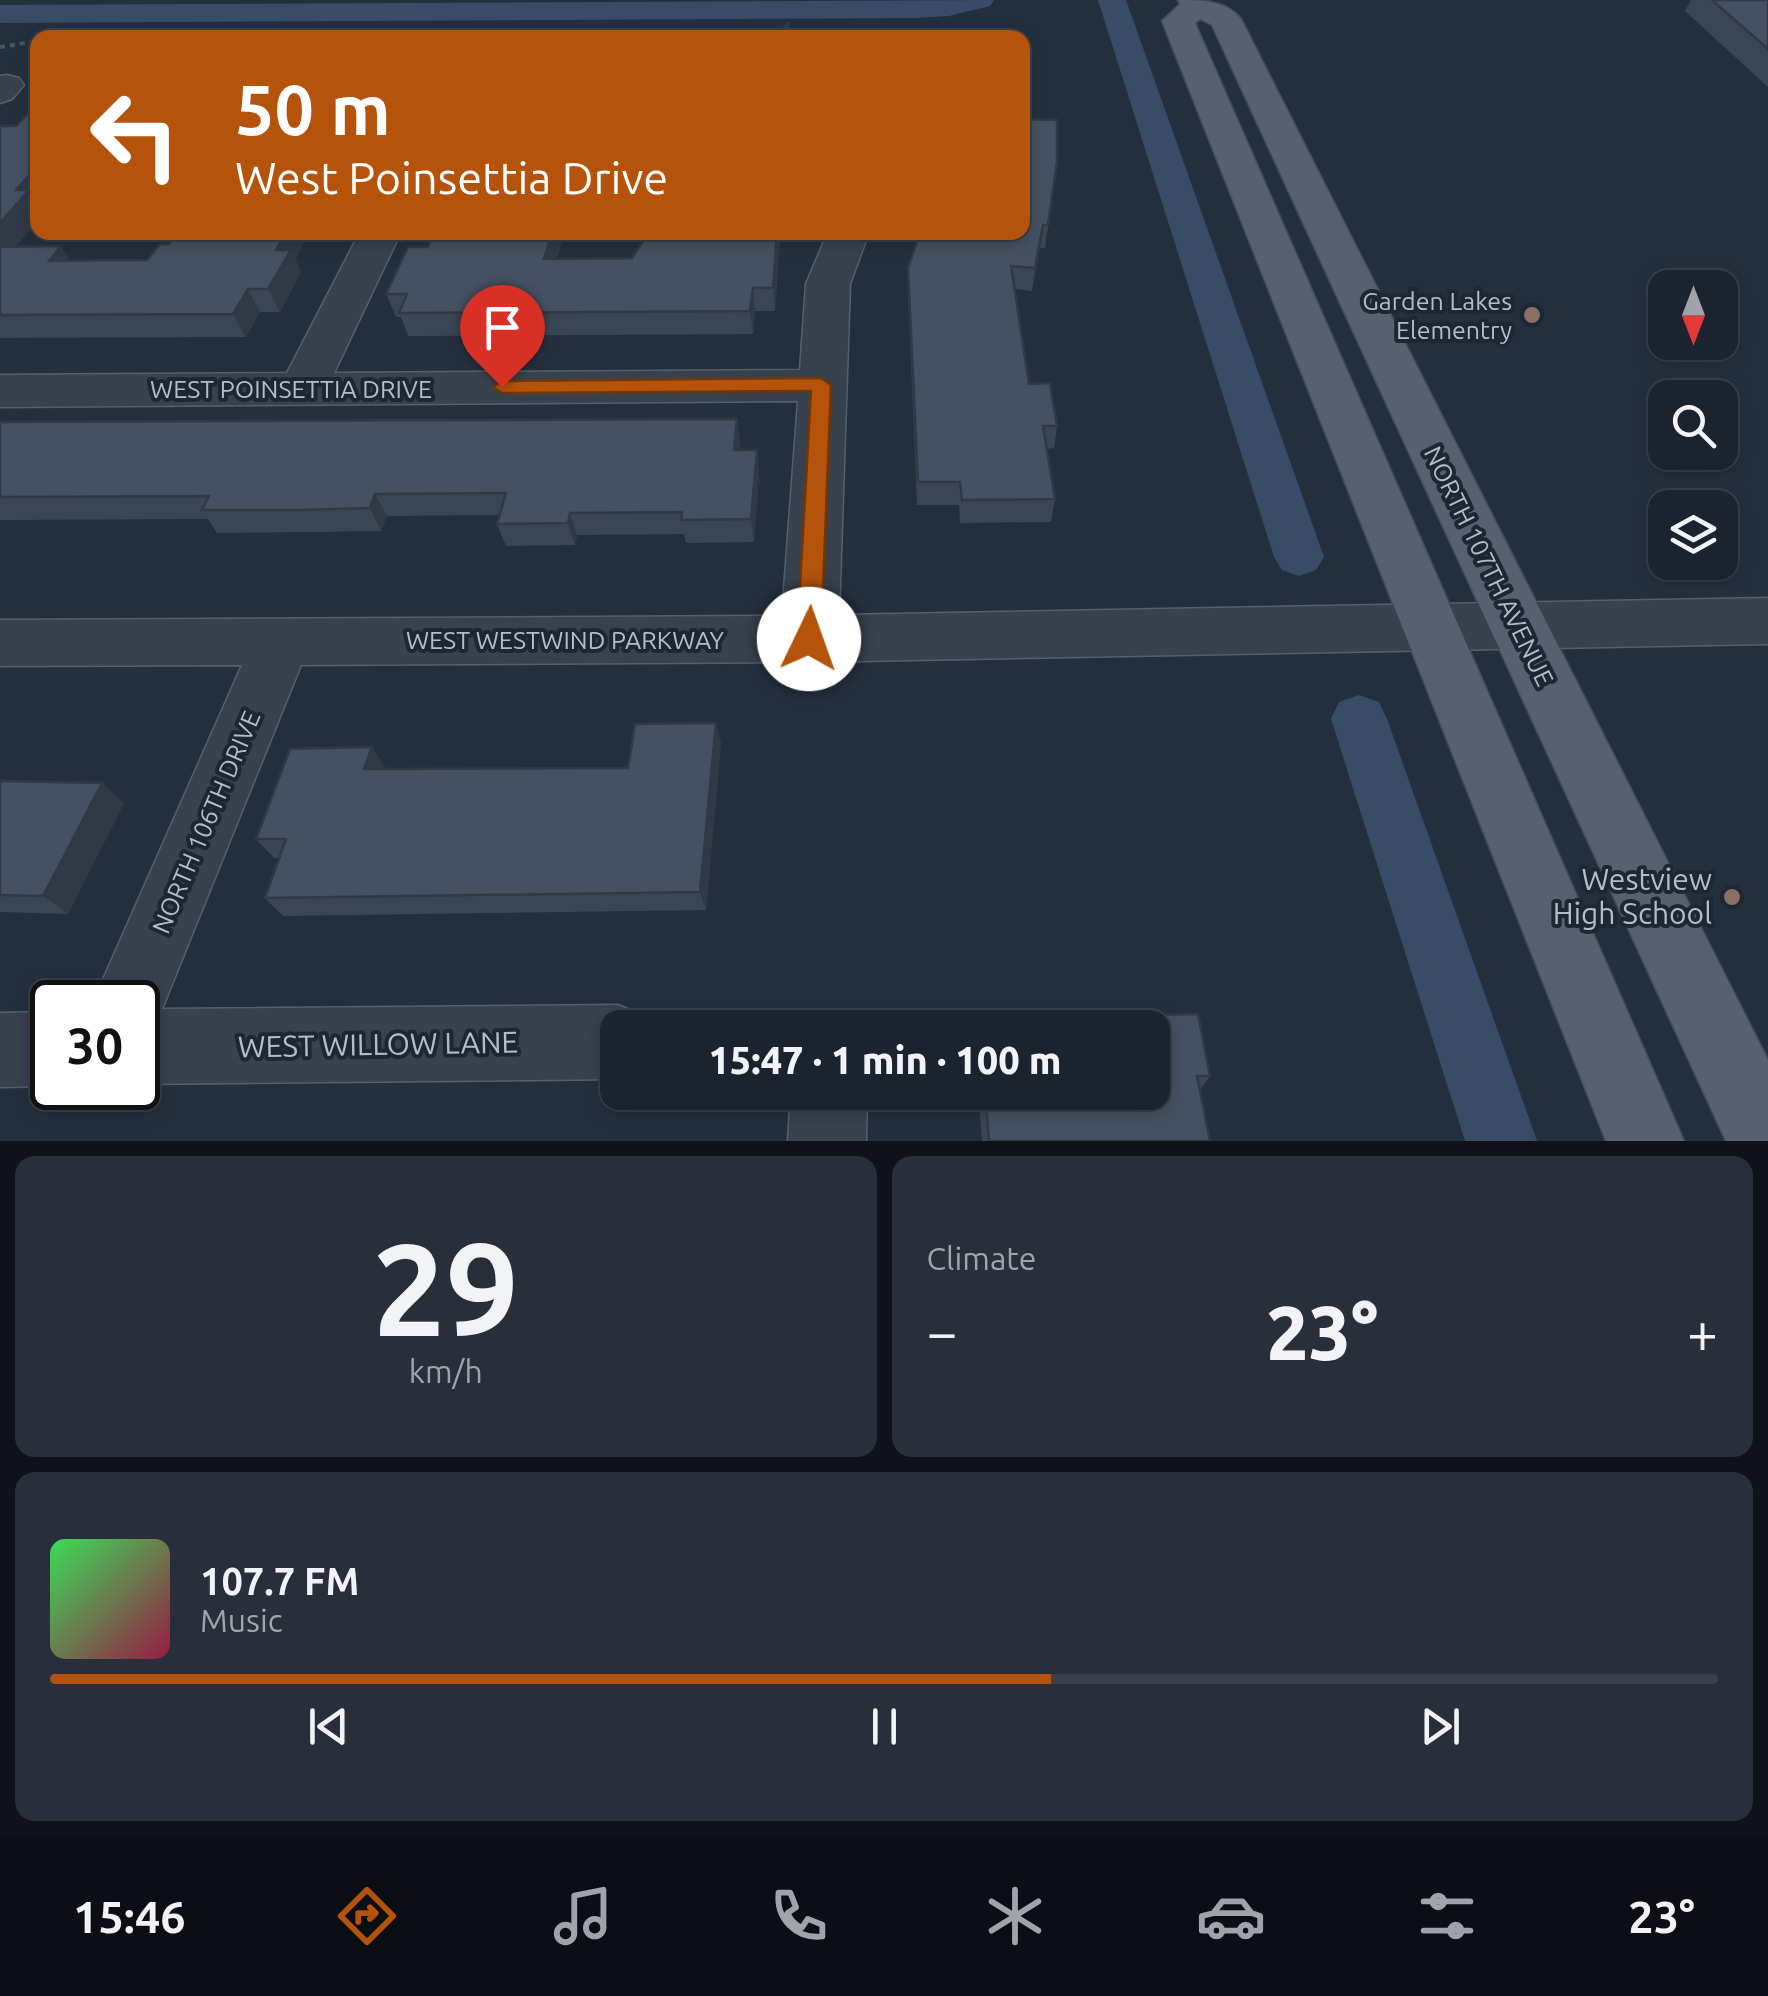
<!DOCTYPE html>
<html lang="en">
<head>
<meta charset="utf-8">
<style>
  :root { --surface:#1b232e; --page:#282f3a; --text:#f1f3f6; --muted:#a0a4aa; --line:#39404a; --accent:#b45309 }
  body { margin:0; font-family:Ubuntu,sans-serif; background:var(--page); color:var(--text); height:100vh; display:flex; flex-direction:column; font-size:38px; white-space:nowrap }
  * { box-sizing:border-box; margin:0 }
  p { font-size:32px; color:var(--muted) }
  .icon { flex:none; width:55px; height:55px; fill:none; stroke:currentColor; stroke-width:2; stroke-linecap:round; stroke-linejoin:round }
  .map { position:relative; height:1141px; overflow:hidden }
  .side { display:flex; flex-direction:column; gap:15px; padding:15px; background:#0f1319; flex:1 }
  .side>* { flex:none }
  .hud { position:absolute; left:30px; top:30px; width:1000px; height:210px; border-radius:20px; box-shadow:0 5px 15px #0003,0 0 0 2px var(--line); background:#b45309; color:#fff; overflow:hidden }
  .needle { width:65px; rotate:180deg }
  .buttons { position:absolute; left:1648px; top:270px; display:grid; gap:20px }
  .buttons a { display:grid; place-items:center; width:90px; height:90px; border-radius:20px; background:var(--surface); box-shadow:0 5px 15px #0003,0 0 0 2px var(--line); font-size:50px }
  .speed { position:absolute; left:30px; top:980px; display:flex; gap:20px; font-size:50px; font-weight:700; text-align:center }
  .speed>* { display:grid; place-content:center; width:130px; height:130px; border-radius:50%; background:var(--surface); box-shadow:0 5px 15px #0003,0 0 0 2px var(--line); line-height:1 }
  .speed .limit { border:5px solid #111; border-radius:15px; background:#fff; color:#111 }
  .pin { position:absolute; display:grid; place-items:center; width:85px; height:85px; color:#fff; margin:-102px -42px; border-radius:50% 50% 50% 0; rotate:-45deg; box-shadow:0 0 10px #0007 }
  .pin .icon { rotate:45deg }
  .me { position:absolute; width:110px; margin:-55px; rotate:3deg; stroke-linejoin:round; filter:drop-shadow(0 0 8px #0008) }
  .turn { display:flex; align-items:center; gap:35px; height:210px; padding:0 40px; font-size:45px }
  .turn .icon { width:130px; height:130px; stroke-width:2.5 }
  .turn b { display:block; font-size:70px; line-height:85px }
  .big { font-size:75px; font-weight:800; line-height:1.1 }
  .side .widget { flex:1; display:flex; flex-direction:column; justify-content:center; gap:15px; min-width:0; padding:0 35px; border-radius:20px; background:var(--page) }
  .side .dial { align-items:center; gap:0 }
  .dial b { font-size:130px; line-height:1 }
  .song { display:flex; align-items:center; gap:30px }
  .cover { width:120px; height:120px; border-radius:15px; background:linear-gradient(135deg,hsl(130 70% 55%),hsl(340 70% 35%)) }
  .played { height:10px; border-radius:5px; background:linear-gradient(90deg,var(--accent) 60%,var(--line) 60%) }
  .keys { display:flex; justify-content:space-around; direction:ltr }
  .heat { display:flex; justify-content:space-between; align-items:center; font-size:55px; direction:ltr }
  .side .tiles { flex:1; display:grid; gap:15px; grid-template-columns:1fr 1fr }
  .widget:last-child { grid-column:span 2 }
  .trip { position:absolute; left:600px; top:1010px; width:570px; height:100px; border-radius:20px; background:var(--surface); box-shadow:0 5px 15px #0003,0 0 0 2px var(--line); font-weight:800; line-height:100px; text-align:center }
  .menu { display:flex; height:160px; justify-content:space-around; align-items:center; background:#0b0e12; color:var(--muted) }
  .menu .icon { width:70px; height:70px }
  .menu .on { color:var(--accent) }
  .menu b { font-size:45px; color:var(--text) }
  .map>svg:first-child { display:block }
</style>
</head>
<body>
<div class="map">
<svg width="1768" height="1141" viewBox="0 0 1768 1141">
  <rect width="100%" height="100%" fill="#242f3e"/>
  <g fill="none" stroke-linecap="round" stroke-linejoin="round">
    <g fill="#394c67" fill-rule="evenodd">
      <path d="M994,0l-4,6 -41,10 -34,2 -915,5v-18z"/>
      <path d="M1098,0h28l198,557 -8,13 -17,6 -17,-6 -8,-13z"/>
      <path d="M1359,695l20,7 8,17 150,422h-72l-134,-422 8,-17z"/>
    </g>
    <g stroke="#565f6c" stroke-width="3">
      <g id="minor">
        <path d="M7,75l12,3 5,7 -12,14 -12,4v-27z"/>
        <path d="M360,232h41l-67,141 466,-3 6,-86 22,-52h41l-19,52 -11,331 929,-17v46l-959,18 -508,3 -139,344 456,-4 26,11 5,12h-31v51l-480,5v-82h-45l149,-337 -242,1v-46l782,-4 16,-215 -798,6v-32l287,-2z"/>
        <path d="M52,1012v74l-52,1v-74z"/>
        <path d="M791,1092h76l-1,49h-78z"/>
      </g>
    </g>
    <g stroke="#414a57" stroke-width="3">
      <path id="major" d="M1178,0c22,0 49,0 63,19l527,1041v81h-42l-514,-1116 -12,-6 -5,4 489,1118h-78l-444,-1120 18,-17z"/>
    </g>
    <g stroke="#44595c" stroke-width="4" stroke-dasharray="5 5" stroke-linecap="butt">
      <path d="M804,38l45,-4 41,4"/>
      <path d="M0,47l38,-6"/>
    </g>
    <use href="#minor" fill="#38414e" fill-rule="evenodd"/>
    <use href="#major" fill="#56606e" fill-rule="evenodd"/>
  </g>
  <g fill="#3b4654">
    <path d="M1691,0h77v87l-83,-76z"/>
    <path d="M0,126h16l22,94 -23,27 46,-1 9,15 77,-1 22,-16 8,-12h133l-15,27 6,13 -21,40h-20l-14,25 -246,1z"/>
    <path d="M1057,162l-12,86h-5l-8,43 -17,-2 14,95 28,42 -3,22 -7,1 8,50 -4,23 -91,1 -1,-18h-42l-9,-214v-23z"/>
    <path d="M434,232h130l-7,27 75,-1 17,-26h134l-3,6 -5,73h-20l-2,23 -345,2 -7,-19h-5l-10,-23 42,-47z"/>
    <path d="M737,419l3,23 -1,8h18l2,23 -5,69 -68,1 -2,-9 -107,1 -2,10 -69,1 -9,-22 2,-9 -112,1 -6,15 -69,1 -95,1 -9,-14 -208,1v-98z"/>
    <path d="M716,723l5,20 -15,167 -423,6 -18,-18 14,-40h-5l-18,-19 116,-92 13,21v1l243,-1z"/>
    <path d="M0,781l124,22 -56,111 -68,-2z"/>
    <path d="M1198,1014l12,62 -10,14 10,51h-228l-4,-49h174v-64h-110l3,-11z"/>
  </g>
  <g fill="#303945">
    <path d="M38,165v55l-38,44v-41l16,-33z"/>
    <path d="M1043,225l-3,23 -8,43 3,-23z"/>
    <path d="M286,232h24l-15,27 6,13 -21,40 -12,-23 8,-39z"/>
    <path d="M552,232h12l-13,50 -7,-23z"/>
    <path d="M777,232h6l-3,6 -5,73 -2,-23z"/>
    <path d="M61,246l15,23 -27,-8z"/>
    <path d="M753,288l2,23 -2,23 -3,-23z"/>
    <path d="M248,289l12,23 -14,25 -13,-23z"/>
    <path d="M737,419l3,23 -2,31 -4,-23z"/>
    <path d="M757,450l2,23 -5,69 -3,-23z"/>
    <path d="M375,494l12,22 -6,15 -11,-23z"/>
    <path d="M570,513l7,22 -2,10 -7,-22z"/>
    <path d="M716,723l5,20 -15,167 -6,-18z"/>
    <path d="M372,747l13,21 -6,21 -15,-20z"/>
    <path d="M102,783l22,20 -56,111 -25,-18z"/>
  </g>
  <g fill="#455162" stroke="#303945" stroke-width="2.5">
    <path d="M1712,0h56v49z"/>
    <path d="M788,22l-1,16h-9z"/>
    <path d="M38,103v62l-22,25h13l-29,33v-97h16z"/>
    <path d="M1022,119l35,1v42l-9,63h-5l-8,43 -24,-2 18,118 21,-1 7,43h-14l12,73 -93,1 -2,-18h-42l-10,-214 12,-36h102z"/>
    <path d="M177,232h109l-10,18h15l-23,39h-20l-15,25 -233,1v-68l61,-1 -12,15 98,-1 13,-16h9z"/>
    <path d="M434,232h118l-8,27 88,-1 17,-26h128l-4,56h-20l-3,23 -351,2 8,-19h-21l22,-47h20z"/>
    <path d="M737,419l-3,31h23l-6,69 -70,1 1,-8 -112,1 -2,10 -71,1 9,-31 -131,1 -5,14 -72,2h-96l7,-14 -209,1v-75z"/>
    <path d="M716,723l-16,169 -435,6 21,-59h-30l34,-90 82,-2 -8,22 264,-1 7,-44z"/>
    <path d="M0,781l102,2 -59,113 -43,-1z"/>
    <path d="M1198,1014l12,62h-13l13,65h-221l-4,-49h167v-64h-106l-1,-11z"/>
  </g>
  <path fill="#b45309" stroke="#753606" stroke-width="2.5" d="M821,378l10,7 -10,254 -4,7h-16l-4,-7 14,-248 -309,2 -9,-6 9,-6z"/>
  <g fill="#8d6e63" stroke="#1d2633" stroke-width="4">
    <circle cx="1532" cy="315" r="10"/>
    <circle cx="1732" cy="897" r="10"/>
  </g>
  <g text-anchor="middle" stroke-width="8" stroke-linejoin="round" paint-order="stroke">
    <g font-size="25" fill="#b4bcc9" stroke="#1d2633" text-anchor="end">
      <text x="1512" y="310">Garden Lakes<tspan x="1512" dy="29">Elementry</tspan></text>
    </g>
    <g font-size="25" fill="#b4bcc9" stroke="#1d2633">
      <text x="291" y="398">WEST POINSETTIA DRIVE</text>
      <text transform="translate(1489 566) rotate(64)" y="9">NORTH 107TH AVENUE</text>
      <text x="565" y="649">WEST WESTWIND PARKWAY</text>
      <text transform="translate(206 822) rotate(-67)" y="9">NORTH 106TH DRIVE</text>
    </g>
    <g font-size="30" fill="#b4bcc9" stroke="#1d2633" text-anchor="end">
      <text x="1712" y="890">Westview<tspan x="1712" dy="34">High School</tspan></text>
    </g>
    <g font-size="30" fill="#b4bcc9" stroke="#1d2633">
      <text transform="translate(378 1045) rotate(-1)" y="10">WEST WILLOW LANE</text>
    </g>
  </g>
</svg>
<div class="buttons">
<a><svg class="needle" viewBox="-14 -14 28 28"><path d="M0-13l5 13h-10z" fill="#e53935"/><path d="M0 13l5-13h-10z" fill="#a0a4aa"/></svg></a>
<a><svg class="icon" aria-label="search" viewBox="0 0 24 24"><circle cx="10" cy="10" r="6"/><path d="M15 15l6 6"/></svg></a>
<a><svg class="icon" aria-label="layers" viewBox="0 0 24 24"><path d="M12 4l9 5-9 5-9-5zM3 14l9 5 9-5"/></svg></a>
</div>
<div class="speed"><div class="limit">30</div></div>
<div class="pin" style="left:502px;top:387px;background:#d93025"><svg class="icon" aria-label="arrive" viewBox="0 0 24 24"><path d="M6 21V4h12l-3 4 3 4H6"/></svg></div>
<svg class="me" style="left:809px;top:639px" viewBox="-20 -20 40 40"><circle r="19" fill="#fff"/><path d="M0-13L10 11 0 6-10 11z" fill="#b45309"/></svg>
<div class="trip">15:47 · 1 min · 100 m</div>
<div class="hud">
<div class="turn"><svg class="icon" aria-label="left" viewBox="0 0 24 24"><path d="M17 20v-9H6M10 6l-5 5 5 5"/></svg><div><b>50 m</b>West Poinsettia Drive</div></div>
</div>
</div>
<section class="side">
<div class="tiles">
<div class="widget dial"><b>29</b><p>km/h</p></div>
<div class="widget"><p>Climate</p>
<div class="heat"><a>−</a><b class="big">23°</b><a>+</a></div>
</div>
<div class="widget">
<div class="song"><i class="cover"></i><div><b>107.7 FM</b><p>Music</p></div></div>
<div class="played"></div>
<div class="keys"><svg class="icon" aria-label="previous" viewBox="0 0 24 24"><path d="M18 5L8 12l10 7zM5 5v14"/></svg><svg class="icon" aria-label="pause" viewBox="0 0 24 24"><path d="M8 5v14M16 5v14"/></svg><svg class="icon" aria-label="next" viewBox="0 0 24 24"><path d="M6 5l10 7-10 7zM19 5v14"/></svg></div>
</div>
</div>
</section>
<nav class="menu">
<b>15:46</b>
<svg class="icon on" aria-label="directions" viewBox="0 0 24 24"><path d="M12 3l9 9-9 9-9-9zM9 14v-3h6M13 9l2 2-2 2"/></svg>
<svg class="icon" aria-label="music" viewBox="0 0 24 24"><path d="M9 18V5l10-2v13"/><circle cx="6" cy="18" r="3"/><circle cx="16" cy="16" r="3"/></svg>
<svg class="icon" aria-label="phone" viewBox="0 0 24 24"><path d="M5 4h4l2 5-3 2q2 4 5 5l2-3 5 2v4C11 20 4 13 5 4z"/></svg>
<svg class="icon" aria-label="climate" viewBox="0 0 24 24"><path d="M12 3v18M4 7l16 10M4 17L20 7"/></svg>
<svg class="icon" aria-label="car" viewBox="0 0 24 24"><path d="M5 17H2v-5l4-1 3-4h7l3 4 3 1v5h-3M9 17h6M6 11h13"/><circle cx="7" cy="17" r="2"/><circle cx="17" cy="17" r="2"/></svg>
<svg class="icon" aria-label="filters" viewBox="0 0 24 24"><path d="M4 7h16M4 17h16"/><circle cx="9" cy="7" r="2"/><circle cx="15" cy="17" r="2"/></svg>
<b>23°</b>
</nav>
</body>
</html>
